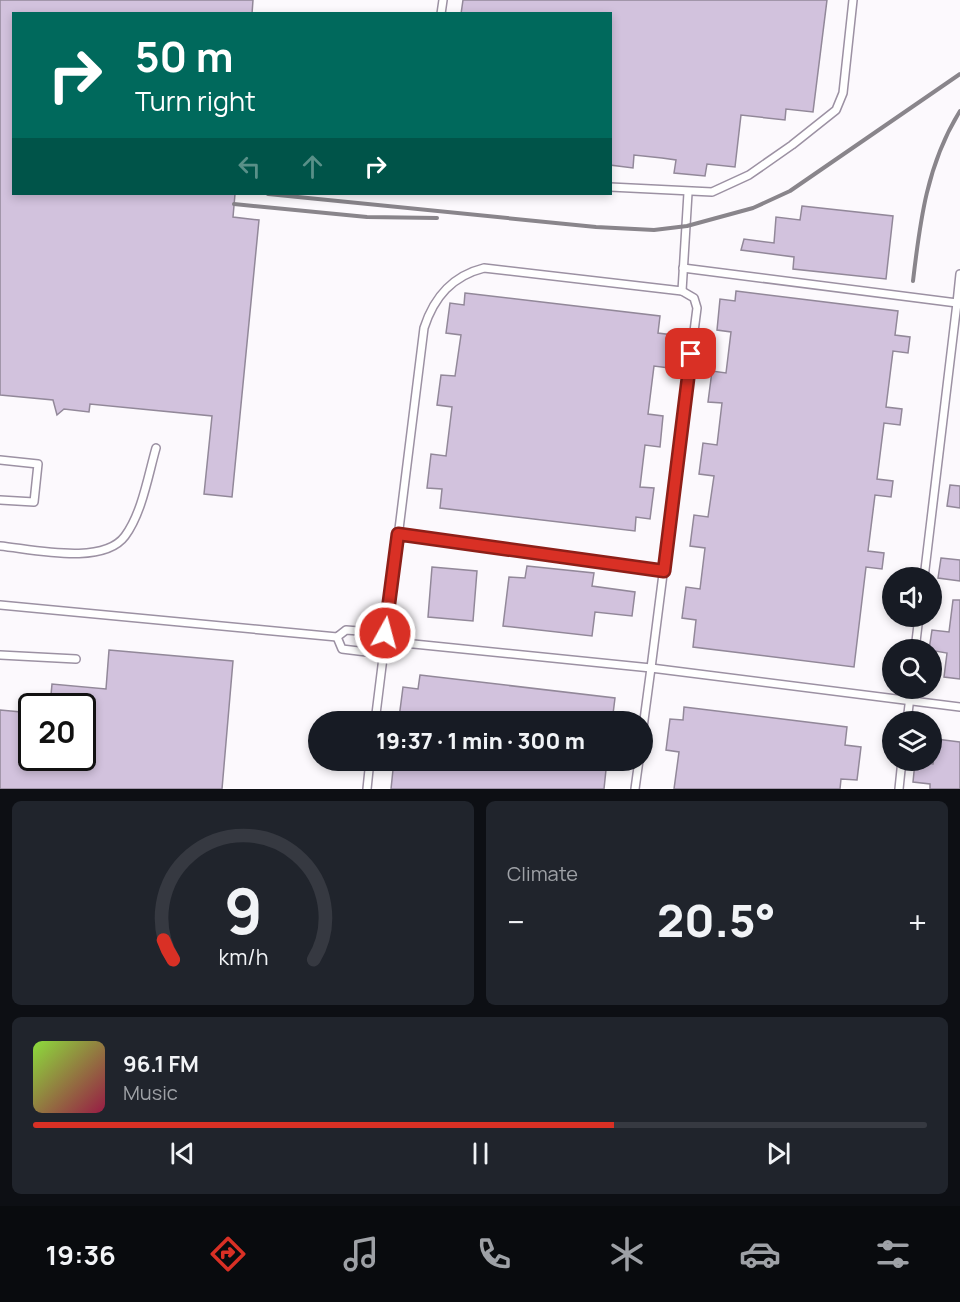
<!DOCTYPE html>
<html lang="en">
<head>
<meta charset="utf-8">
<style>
  :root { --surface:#171b24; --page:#20242c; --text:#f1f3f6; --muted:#9ea1a6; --line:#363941; --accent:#d93025 }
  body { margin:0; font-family:Manrope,sans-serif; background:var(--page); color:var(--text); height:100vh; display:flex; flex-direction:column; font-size:22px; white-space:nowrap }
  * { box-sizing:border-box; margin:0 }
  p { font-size:20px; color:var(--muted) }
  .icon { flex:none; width:33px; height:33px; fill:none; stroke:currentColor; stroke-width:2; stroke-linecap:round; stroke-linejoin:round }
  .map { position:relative; height:789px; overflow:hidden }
  .drawer { display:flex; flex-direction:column; gap:12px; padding:12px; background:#0d0f14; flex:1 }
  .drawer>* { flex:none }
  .hud { position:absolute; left:12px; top:12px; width:600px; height:183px; border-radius:0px; box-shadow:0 3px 9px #0003; background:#00695c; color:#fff; overflow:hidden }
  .buttons { position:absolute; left:882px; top:567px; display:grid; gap:12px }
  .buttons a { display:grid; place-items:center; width:60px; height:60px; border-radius:50%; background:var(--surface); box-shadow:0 3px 9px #0003; font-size:30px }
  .speed { position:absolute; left:18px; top:693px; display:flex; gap:12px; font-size:30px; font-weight:700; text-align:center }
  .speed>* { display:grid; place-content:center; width:78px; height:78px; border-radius:50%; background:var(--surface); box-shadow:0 3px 9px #0003; line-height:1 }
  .speed .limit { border:3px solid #111; border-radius:9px; background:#fff; color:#111 }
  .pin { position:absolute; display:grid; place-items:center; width:51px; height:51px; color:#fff; margin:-26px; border-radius:12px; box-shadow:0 3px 9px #0006 }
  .me { position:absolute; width:66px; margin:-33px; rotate:7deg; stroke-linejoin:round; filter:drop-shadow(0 0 4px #0008) }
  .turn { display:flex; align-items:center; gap:21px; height:126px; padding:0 24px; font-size:27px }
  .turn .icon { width:78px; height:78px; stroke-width:2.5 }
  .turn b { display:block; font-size:42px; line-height:51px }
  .lanes { display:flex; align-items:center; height:57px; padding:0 24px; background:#0003; justify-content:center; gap:30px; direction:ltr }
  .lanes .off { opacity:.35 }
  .big { font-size:45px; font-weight:800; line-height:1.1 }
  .drawer .tile { flex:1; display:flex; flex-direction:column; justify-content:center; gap:9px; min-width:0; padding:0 21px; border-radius:9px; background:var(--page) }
  .drawer .dial { align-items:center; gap:0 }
  .dial svg { height:156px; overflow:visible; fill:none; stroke:var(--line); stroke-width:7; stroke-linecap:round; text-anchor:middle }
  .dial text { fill:var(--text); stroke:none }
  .song { display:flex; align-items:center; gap:18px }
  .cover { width:72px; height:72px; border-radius:9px; background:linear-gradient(135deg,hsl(90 70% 55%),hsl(340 70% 35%)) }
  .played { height:6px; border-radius:3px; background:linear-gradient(90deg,var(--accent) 65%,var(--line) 65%) }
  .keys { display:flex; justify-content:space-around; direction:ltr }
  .heat { display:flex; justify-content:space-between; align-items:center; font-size:33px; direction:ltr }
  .drawer .tiles { flex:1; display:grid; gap:12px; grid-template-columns:1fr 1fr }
  .tile:last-child { grid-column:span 2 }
  .trip { position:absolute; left:308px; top:711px; width:345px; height:60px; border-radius:30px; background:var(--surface); box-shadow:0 3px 9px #0003; font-weight:800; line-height:60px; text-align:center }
  .tab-bar { display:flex; height:96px; justify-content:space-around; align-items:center; background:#090b0e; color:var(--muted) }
  .tab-bar .icon { width:42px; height:42px }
  .tab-bar .active { color:var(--accent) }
  .tab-bar b { font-size:27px; color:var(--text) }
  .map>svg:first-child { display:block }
</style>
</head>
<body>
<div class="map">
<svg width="960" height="789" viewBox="0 0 960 789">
  <rect width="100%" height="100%" fill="#fcf9fd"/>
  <g fill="#d2c2dd" stroke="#928899" stroke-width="1.5">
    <path d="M0,0h253l-1,14h-238v180h221l-2,23 26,3 -27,277 -28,-3 8,-78 -122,-12 -1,8 -25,-3 -7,6 -4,-15 -53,-5z"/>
    <path d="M463,0h364l-14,112 -27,-3 -1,11 -44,-5 -6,52 -28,-3 -2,12 -31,-3 2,-13 -14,-2 -28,-3 -1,13 -23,-3v-151h-149z"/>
    <path d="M802,206l91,10 -7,63 -93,-10 1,-12 -53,-7 3,-11 30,4 2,-26 24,3z"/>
    <path d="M736,291l162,20 -3,24 15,2 -2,16 -15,-2 -7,56 16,2 -2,16 -16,-2 -7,56 16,2 -2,16 -16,-2 -7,56 16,2 -2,16 -16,-2 -12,100 -161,-20 3,-27 -14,-2 4,-31 14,2 5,-41 -15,-2 4,-31 14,2 6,-41 -15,-2 4,-31 14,2 5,-42 -14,-1 4,-31 14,2 5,-41 -14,-2 3,-31 15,2z"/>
    <path d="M465,293l195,23 -2,17 15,2 -4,33 -15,-2 -6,48 15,2 -3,31 -15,-2 -5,42 14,1 -4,31 -14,-2 -1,14 -195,-23 2,-19 -15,-1 4,-34 15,2 6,-49 -15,-2 4,-30 14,1 6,-41 -15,-2 4,-30 14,2z"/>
    <path d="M950,485l10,1v22l-13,-2z"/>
    <path d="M941,558l19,2v21l-22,-3z"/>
    <path d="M527,566l67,7 -2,13 43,6 -3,24 -37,-4 -3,24 -89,-10 6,-49 16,1z"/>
    <path d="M432,567l45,4 -4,50 -45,-4z"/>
    <path d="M953,600h7v79l-16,-2 3,-24 -18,-3 3,-20 17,2z"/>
    <path d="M109,650l124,11 -11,128h-222v-79l32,3v45h50v-52h-32l2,-22 54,5z"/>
    <path d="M420,675l195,23 -3,24h-198l-15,-4 4,-31 15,2z"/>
    <path d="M684,707l163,20 -2,18 16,2 -4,33 -16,-1 -1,10h-166l5,-37 -13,-2 4,-31 13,1z"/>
    <path d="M936,739l24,3v47h-30v-5l-17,-2 2,-20 18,2z"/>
    <path d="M394,760h213l-3,29h-213z"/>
  </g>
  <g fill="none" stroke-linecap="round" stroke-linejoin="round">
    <g stroke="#9c91a3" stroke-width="10">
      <g id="lane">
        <path d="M441,14l2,-14"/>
        <path d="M610,187l102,5 37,-17 43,-30 44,-35 7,-17 10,-93"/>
        <path d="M683,268l274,35 3,-29"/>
        <path d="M0,460l38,4 -4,38 -34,-2"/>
        <path d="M398,534l266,37"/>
        <path d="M0,546c32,3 103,20 125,-10 17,-23 23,-60 31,-88"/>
        <path d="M924,578l33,-275"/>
        <path d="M0,605l337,32 9,-7 39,3"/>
        <path d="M337,637l5,12 41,5"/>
        <path d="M384,641l267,27 46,-360 -3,-10 -12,-7"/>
        <path d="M915,650l4,-34"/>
        <path d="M0,655l76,4"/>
        <path d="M375,722l49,-394c10,-31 28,-52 60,-60l198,23 6,-98"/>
        <path d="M907,722l4,-34"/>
        <path d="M642,735l9,-67 309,39"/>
        <path d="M367,789l3,-29"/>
        <path d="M635,789l4,-29"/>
        <path d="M899,789l3,-29"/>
      </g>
    </g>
    <use href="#lane" stroke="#fff" stroke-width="7"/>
    <g stroke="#89858b" stroke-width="4">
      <path d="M268,194l328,33 58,3 33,-4 66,-18 37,-17 170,-117"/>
      <path d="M234,204l133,13 70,1"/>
      <path d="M913,281c7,-60 14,-117 47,-170"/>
    </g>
  </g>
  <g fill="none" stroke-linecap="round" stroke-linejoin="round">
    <g stroke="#8d1f18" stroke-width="15">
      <path id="route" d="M385,633l13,-99 266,37 27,-217"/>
    </g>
    <use href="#route" stroke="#d93025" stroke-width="10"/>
  </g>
</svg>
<div class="buttons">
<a><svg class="icon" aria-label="sound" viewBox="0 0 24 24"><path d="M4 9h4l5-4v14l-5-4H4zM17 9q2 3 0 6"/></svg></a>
<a><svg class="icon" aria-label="search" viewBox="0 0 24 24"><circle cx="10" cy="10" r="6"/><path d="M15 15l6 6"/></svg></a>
<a><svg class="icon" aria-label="layers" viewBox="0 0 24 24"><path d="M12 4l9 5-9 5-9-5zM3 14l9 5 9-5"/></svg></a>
</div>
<div class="speed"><div class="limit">20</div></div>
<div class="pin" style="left:691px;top:354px;background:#d93025"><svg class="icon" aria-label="arrive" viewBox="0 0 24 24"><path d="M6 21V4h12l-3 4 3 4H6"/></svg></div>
<svg class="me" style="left:385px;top:633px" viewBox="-20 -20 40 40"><circle r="17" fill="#d93025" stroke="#fff" stroke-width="3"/><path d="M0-11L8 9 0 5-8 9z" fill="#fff"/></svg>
<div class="trip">19:37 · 1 min · 300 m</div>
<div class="hud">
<div class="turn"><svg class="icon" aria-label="right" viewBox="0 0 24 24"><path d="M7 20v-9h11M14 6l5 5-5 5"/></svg><div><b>50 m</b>Turn right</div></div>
<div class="lanes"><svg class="icon off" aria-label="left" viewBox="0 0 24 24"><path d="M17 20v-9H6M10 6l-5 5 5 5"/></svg><svg class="icon off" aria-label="ahead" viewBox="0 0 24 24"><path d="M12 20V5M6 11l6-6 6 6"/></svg><svg class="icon" aria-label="right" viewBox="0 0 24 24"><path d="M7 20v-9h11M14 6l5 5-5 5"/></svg></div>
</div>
</div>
<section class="drawer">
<div class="tiles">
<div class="tile dial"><svg viewBox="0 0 100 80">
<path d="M14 69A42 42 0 1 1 86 69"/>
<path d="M14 69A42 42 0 0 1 9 59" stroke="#d93025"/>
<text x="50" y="56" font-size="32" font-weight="700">9</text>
<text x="50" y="72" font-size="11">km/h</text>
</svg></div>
<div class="tile"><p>Climate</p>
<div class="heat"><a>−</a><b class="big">20.5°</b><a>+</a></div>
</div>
<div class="tile">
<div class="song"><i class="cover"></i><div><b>96.1 FM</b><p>Music</p></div></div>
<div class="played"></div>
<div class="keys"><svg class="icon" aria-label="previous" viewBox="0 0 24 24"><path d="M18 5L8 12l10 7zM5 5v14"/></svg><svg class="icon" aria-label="pause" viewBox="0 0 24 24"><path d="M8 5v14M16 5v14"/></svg><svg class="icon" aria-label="next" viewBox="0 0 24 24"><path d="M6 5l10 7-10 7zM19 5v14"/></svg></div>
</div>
</div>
</section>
<nav class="tab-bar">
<b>19:36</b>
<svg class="icon active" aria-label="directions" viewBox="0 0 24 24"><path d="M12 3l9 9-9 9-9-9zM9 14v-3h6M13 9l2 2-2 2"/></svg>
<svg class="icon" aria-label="music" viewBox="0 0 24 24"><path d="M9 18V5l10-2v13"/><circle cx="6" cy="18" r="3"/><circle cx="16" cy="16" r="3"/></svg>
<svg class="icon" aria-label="phone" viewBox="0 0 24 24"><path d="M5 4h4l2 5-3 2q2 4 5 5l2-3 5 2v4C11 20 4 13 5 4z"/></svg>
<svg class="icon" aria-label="climate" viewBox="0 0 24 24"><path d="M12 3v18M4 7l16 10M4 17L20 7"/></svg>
<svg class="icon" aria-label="car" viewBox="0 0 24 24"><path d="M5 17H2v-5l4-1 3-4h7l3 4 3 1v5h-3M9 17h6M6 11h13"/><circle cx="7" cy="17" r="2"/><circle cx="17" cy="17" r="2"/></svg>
<svg class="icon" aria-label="filters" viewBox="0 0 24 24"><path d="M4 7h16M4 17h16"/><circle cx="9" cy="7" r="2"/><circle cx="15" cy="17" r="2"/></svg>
</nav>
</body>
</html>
